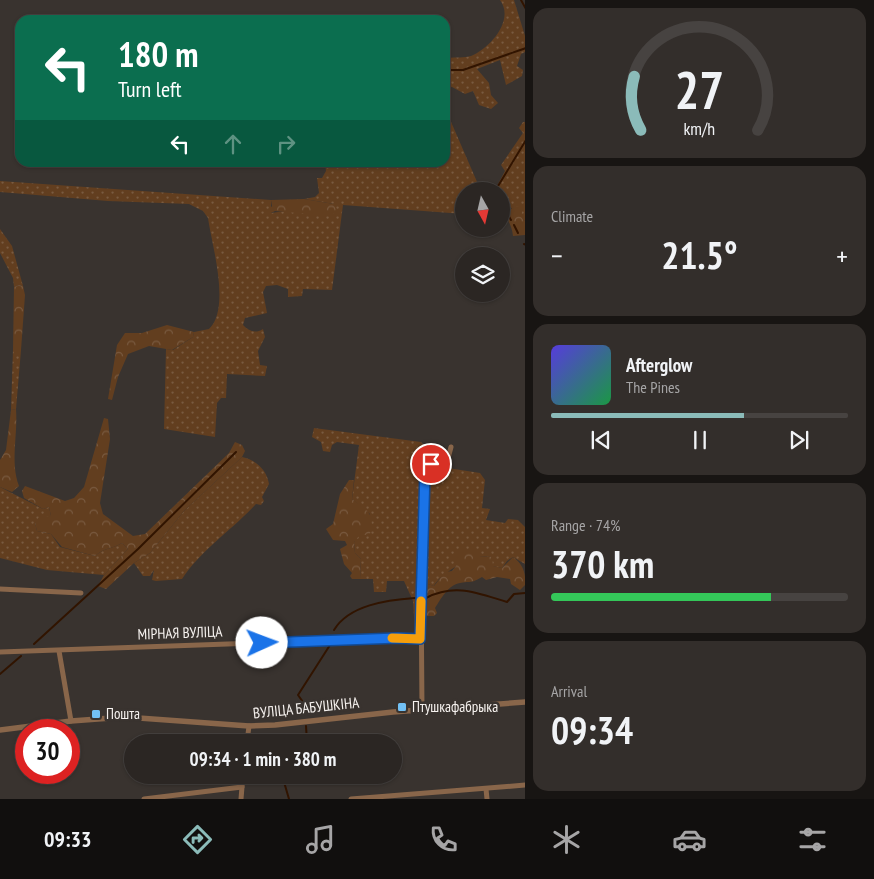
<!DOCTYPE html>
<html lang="en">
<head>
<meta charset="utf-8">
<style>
  :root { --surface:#2b2623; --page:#332e2b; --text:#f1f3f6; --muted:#a6a5a6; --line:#474341; --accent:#8bbbb9 }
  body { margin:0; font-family:"PT Sans Narrow",sans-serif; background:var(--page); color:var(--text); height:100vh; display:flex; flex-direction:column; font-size:19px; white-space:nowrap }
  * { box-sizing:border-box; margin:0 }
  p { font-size:16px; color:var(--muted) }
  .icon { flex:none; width:28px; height:28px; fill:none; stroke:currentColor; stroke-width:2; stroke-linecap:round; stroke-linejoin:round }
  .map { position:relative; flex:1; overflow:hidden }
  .drawer { display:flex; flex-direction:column; gap:8px; padding:8px; background:#181513; width:349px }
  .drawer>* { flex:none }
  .guide { position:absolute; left:15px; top:15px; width:435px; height:152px; border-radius:15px; box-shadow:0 1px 4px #0004,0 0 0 1px var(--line); background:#0b6e4f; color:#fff; overflow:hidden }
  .needle { width:32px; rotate:172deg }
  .tools { position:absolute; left:455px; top:182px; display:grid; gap:10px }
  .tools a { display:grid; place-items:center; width:55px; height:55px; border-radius:50%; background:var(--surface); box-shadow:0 1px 4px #0004,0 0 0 1px var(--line); font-size:25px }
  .speed { position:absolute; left:15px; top:719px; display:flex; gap:10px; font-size:25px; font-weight:700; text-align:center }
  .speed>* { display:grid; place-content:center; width:65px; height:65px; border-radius:50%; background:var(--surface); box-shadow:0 1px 4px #0004,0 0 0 1px var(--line); line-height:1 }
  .speed .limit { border:8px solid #d22; background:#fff; color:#111 }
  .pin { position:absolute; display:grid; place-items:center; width:42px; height:42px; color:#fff; margin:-21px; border:2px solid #fff; border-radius:50%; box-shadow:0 1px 5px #0007 }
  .me { position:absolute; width:55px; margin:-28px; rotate:88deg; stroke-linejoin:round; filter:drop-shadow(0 0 4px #0008) }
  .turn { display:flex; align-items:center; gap:18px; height:105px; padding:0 20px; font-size:22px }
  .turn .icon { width:65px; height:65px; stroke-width:2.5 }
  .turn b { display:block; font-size:35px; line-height:42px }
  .lanes { display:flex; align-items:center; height:48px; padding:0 20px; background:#0003; justify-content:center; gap:25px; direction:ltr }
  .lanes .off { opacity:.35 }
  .big { font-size:38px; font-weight:700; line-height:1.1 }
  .drawer .card { flex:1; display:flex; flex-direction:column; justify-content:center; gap:8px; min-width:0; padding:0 18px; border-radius:15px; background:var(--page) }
  .drawer .dial { align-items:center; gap:0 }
  .dial svg { height:130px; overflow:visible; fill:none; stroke:var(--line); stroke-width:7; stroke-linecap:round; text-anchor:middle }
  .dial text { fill:var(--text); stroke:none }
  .song { display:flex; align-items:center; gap:15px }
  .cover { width:60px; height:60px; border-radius:8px; background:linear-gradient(135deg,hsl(250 70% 55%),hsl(140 70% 35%)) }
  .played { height:5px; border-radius:2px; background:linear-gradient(90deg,var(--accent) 65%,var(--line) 65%) }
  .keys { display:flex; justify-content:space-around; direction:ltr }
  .heat { display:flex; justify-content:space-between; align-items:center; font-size:28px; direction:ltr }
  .charge { height:8px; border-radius:4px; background:linear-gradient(90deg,#34c759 74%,var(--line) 0) }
  .trip { position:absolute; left:124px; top:734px; width:278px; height:50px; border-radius:25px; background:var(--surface); box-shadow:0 1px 4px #0004,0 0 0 1px var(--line); font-weight:700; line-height:50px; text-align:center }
  .menu { display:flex; height:80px; justify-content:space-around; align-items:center; background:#110f0e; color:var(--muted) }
  .menu .icon { width:35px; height:35px }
  .menu .active { color:var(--accent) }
  .menu b { font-size:22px; color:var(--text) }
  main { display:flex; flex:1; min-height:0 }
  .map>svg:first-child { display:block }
</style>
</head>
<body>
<main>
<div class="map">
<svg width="526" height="799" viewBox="0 0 526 799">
  <defs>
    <pattern id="grass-dots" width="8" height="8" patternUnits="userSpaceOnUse" patternTransform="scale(1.25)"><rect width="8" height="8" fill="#623e1f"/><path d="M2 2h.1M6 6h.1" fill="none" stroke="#795a40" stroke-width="1.8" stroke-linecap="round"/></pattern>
    <pattern id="forest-crowns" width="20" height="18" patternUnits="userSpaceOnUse" patternTransform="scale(1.25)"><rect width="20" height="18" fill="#623e1f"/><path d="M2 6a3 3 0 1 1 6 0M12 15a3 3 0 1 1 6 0" fill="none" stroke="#795a40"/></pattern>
  </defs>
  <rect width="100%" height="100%" fill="#39332f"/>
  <g fill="url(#grass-dots)">
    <path d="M500,0h14l11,36v16l-4,2 -4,12 6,4 -1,6 -16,9 -6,-25 -23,9 12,14 2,12 7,8 -7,6 -12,-4 -6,-14 -8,3 -13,-7 -7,-1v-25l3,-3c7,-1 17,0 23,-2 19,-8 44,-36 29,-56z"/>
    <path d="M445,108l36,83h-17v23l-121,-9 -11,85 -29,-1 -1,7 -14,1v-8l-11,-4 -11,1 -3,6 4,21 -22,5 -2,7c6,6 12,9 20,4l2,8 -7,14 2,14 7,1 -2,10 -38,-2 -1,24h-5l-4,5 -2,34 -51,-8 2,-80 7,1 20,-13 1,-5 15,-3c22,-21 3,-83 -1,-111l-5,-7 -14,-7 -81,-3 -108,-9v-11l271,19v13l63,-9 -30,-5 11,-2 4,-4 -2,-15h5l4,-7 -1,-8 120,-1z"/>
    <path d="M523,122h2v99l-19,-18 -4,2 -1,-14 -6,-1 10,-19 -4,-6 22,-32 -4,-5z"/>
    <path d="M0,229l12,17 11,40 -4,-1 -5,2 -1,-9 -13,-25z"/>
    <path d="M13,350h8l-5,59 -5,1z"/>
    <path d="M314,428l107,14 3,3 -4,12 -3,176h-2l-2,-32 -9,-20h-17l-1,11h-12l-1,-13h-13l1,-20 -6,-6 -1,-11 16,-28 -18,-15 7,-54 -22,-3 -5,3 -2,7 -7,-1 -2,-9 -9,-5z"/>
    <path d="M242,457c14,3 25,13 27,27l-7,13 2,4 -3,4 -5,-1c-24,26 -55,46 -74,75l-26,2 -4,-1 2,-10 -4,6h-7l-9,-13 16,-10 34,-42z"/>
    <path d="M437,468h11l32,5 5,7 -3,28 8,1 -4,11 19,3 3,-4 10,1 7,7v37l-12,-7 -6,4 -5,7 -10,-2 -1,-9c-3,0 -8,-1 -12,-1 -11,1 -41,20 -45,30l-9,-3 2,-100 4,-10z"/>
    <path d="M0,487l43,22 6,-2 2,9 -16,7 2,8 14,3 9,13 35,9c8,-8 17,-7 27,-13l6,6 -24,26 -57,-5 -47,-12z"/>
  </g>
  <g fill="url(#forest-crowns)">
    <path d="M304,199l30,5 2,6 -4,6 -57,-5 -4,2 -3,-2 4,-5 -1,-6z"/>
    <path d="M506,203l5,6 7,-3 5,2 -2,8 4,5v14l-12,1c-1,-13 -10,-21 -11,-31z"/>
    <path d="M19,285l4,1 2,9 -4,55 -4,1 -4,-1 1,-63z"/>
    <path d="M167,325l27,7 -1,5 -21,13 -23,-4 -21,8 -10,23 -6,23 -4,-1 9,-54 8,-12h17z"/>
    <path d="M16,409c2,26 -6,53 3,77l-7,6 -12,-5v-27l6,-10 5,-40z"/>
    <path d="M104,418l4,1 2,20 -10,64 3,11 30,22 12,-2 84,-81 6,-11 7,3 3,6 -3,6 -58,54 -34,42 -16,10 -28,26 -8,-3 6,-11 24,-26 -6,-6c-10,6 -19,5 -27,13l-33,-9 -11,-13 -14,-3 -2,-8 4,-6 12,-1 -2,-9 -6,2 -19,-11 -2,-7 3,-5 40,15 9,-3 10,-11z"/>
    <path d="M349,480h5l-2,19c16,12 23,14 18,35l-11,2 -5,6 1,11 6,6 -1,20h-8l-2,-3 2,-3 -8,-9 -4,-15 7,-4 -2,-4 -12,-1 -7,-11 7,-5 7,-30z"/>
    <path d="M462,550h12l5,6 13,1 1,9 9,2 11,-11c10,7 13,16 12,28l-5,5 -9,-6 -1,-5 -13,-2 -11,3 -4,-3c-14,8 -10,3 -22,6 -12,2 -19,16 -25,25l2,5 -3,3h-9v-33l9,3 11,-14 7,-1 4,-5v-10z"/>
  </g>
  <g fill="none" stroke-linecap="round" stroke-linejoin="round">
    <g stroke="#311400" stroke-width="2">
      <path d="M521,0l5,9"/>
      <path d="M445,70h18l63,-22"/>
      <path d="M495,191l31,-51"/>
      <path d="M501,203l10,17"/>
      <path d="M514,225l4,8"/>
      <path d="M524,244l2,1"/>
      <path d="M426,598c29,-15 51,-5 81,4l7,-8 12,-1"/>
      <path d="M334,630c15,-25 53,-30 81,-32"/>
      <path d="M34,644l104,-95 98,-97"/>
      <path d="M0,674l21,-18"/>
      <path d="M304,711l-1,-9 -5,-7 32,-50"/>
      <path d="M306,726l1,16"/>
      <path d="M282,775l7,24"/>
    </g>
    <g stroke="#89664a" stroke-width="5">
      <path d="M0,589l81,4"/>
      <path d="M59,651l12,70"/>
      <path d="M0,652l398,-14 23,1"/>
      <path d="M422,710l-1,-129 4,-109 6,-7 16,-3 4,-15"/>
      <path d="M247,742l2,-16"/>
      <path d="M486,789l1,10"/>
      <path d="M144,799l98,-12 1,-12"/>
      <path d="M241,799l1,-12"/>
      <path d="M351,799l175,-14"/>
    </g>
    <path stroke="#89664a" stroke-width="5.5" d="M0,730l71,-9 54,-4 124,9 26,-1 118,-13 133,-10"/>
  </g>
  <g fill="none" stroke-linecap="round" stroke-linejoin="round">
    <g stroke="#114b97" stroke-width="12">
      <path id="route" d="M262,643l136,-5 22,1 5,-167 6,-8"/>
    </g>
    <use href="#route" stroke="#1a73e8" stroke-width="9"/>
    <path stroke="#f59e0b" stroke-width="9" d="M392,638l28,1 1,-38"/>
  </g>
  <g fill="#72c1f5" stroke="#39332f" stroke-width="2">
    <rect x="397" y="702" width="10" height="10" rx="2.5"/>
    <rect x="91" y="709" width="10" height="10" rx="2.5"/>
  </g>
  <g text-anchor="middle" stroke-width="5" stroke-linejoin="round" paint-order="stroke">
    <g font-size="15" fill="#f7f3f0" stroke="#39332f">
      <text transform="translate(180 633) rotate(-2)" y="5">МІРНАЯ ВУЛІЦА</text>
      <text transform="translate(306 708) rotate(-6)" y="5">ВУЛІЦА БАБУШКІНА</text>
    </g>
    <g font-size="15" fill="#f7f3f0" stroke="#39332f" text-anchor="start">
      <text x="412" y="712">Птушкафабрыка</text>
      <text x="106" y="719">Пошта</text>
    </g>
  </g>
</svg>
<div class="tools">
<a><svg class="needle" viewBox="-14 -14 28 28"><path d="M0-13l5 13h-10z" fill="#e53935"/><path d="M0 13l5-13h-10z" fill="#a6a5a6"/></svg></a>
<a><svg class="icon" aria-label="layers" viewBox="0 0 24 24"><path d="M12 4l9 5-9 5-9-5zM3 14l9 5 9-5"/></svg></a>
</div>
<div class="speed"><div class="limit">30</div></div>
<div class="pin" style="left:431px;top:464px;background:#d93025"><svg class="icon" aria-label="arrive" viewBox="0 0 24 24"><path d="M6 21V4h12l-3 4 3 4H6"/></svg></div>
<svg class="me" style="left:262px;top:643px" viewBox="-20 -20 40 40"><circle r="19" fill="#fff"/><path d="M0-13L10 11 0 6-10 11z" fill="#1a73e8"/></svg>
<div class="trip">09:34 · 1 min · 380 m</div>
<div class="guide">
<div class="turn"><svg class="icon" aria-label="left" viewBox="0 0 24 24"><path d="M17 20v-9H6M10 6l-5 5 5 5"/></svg><div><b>180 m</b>Turn left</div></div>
<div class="lanes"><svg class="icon" aria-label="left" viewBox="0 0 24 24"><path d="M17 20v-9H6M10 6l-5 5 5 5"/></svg><svg class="icon off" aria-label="ahead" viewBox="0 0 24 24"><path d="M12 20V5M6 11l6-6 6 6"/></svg><svg class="icon off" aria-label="right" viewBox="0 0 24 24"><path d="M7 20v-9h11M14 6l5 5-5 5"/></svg></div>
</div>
</div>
<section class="drawer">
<div class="card dial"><svg viewBox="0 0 100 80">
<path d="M14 69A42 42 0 1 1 86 69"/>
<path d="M14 69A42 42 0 0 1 10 36" stroke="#8bbbb9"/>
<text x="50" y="56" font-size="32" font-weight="700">27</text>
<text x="50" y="72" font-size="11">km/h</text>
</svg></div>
<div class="card"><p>Climate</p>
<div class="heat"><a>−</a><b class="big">21.5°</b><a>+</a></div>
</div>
<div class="card">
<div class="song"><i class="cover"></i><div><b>Afterglow</b><p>The Pines</p></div></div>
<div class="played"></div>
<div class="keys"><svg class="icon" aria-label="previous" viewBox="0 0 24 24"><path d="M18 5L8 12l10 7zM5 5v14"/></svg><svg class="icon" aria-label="pause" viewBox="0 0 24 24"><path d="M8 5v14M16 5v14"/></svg><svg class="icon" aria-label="next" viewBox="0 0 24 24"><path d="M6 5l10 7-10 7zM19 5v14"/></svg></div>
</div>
<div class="card"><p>Range · 74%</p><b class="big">370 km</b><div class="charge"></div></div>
<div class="card"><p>Arrival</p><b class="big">09:34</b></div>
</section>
</main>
<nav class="menu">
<b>09:33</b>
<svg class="icon active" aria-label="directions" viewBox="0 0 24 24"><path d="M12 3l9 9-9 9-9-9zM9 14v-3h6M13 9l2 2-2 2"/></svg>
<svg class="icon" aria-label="music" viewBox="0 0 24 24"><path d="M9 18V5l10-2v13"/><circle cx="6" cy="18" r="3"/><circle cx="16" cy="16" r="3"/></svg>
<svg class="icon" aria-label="phone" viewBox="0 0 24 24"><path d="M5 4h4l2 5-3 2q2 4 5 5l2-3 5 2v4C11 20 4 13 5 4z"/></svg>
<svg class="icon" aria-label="climate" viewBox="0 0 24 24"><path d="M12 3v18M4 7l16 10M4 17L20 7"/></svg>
<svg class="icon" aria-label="car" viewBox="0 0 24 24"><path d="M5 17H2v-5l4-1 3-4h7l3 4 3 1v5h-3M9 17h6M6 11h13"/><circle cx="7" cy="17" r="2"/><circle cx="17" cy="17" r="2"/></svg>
<svg class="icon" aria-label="filters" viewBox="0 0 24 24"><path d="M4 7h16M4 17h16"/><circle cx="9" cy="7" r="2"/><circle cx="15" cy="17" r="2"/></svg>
</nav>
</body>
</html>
